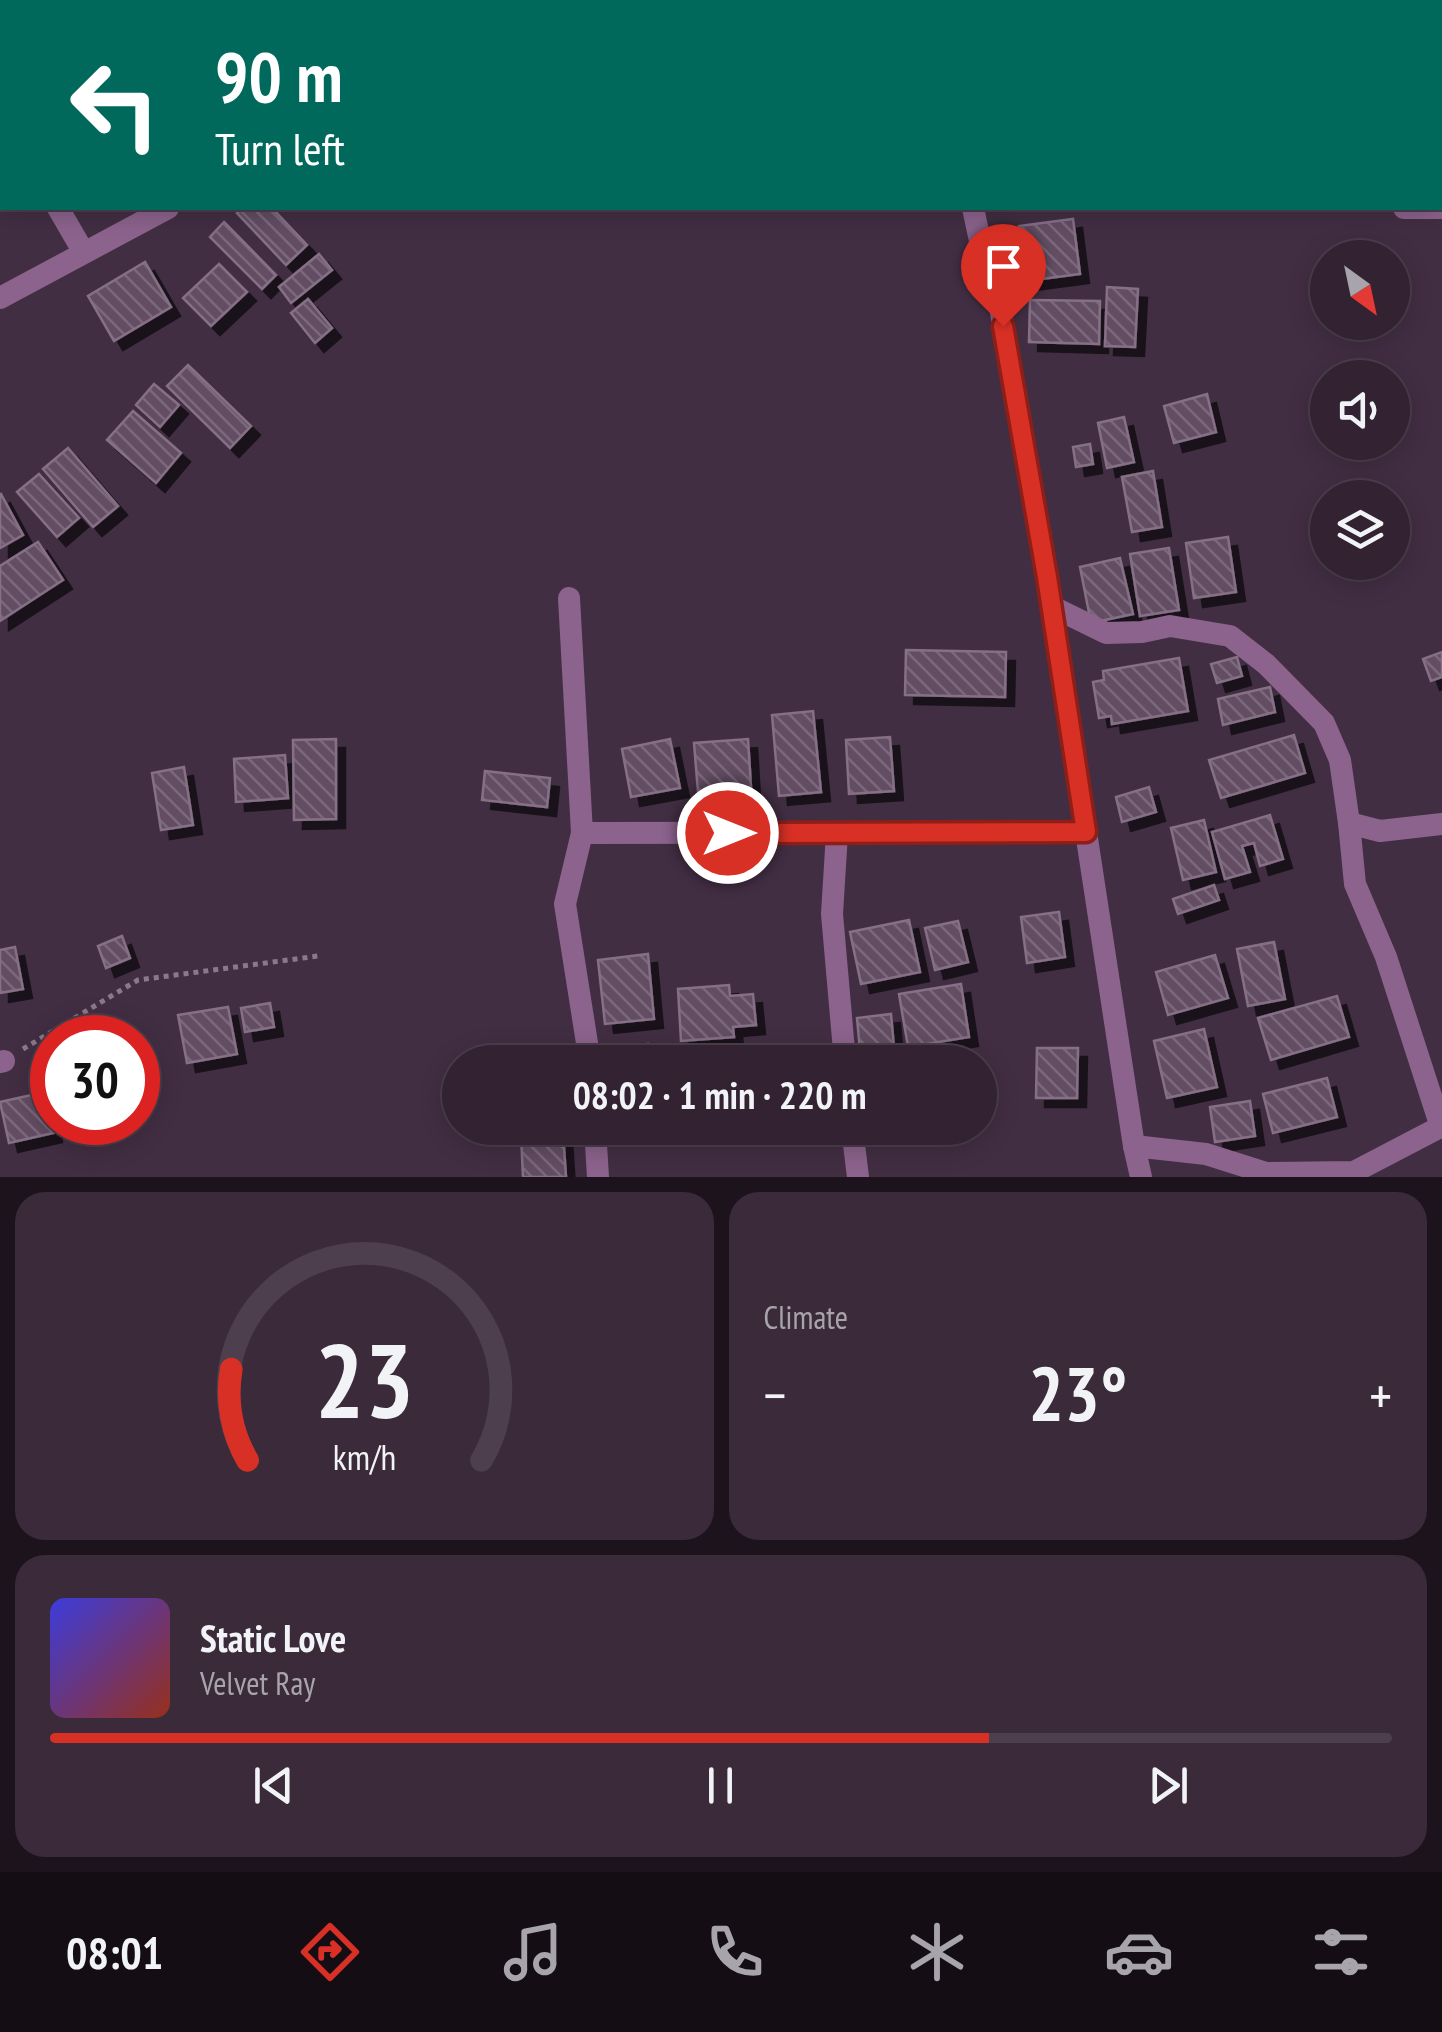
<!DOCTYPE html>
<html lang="en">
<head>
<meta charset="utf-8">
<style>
  :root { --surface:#322232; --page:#3a2a3a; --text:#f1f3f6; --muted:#a8a4ac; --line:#4d3f4d; --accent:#d93025 }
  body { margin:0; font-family:"PT Sans Narrow",sans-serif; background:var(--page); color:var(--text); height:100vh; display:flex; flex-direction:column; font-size:38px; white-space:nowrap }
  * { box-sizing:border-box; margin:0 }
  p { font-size:32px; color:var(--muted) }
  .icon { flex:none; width:55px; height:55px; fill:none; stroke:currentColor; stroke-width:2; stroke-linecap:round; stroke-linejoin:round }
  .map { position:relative; height:1177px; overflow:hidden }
  .details { display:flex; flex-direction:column; gap:15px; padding:15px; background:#1c131c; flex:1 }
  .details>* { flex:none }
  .guide { position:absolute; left:0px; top:0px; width:1442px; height:210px; box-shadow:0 5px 25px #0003,0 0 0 2px var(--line); background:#00695c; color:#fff; overflow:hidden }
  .needle { width:65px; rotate:147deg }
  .fabs { position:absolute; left:1310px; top:240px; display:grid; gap:20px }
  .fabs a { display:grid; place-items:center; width:100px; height:100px; border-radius:50%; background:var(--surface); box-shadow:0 5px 25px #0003,0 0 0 2px var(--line); font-size:50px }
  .speed { position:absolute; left:30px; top:1015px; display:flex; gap:20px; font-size:50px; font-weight:700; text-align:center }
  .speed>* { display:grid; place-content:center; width:130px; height:130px; border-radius:50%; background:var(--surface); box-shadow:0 5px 25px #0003,0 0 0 2px var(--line); line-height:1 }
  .speed .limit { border:15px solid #d22; background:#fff; color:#111 }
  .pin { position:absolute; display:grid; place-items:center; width:85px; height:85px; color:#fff; margin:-102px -42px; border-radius:50% 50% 50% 0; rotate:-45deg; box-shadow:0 0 10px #0007 }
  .pin .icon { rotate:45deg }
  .me { position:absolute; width:110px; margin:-55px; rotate:90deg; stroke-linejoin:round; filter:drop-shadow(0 0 8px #0008) }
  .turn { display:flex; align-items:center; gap:35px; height:210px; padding:0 50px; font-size:45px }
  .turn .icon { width:130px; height:130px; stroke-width:2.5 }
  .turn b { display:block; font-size:70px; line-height:85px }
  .big { font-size:75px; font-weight:600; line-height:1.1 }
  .details .widget { flex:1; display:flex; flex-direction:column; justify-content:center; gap:15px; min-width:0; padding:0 35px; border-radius:30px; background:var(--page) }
  .details .dial { align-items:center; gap:0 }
  .dial svg { height:260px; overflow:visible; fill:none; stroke:var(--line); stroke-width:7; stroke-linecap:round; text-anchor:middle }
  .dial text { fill:var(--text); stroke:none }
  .song { display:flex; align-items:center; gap:30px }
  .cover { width:120px; height:120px; border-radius:15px; background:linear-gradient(135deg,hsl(240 70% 55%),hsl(10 70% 35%)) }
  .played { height:10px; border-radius:5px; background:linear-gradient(90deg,var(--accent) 70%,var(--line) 70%) }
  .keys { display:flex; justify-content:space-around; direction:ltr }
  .heat { display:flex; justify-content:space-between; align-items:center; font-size:55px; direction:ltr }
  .details .tiles { flex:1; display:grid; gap:15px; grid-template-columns:1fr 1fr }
  .widget:last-child { grid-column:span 2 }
  .trip { position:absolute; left:442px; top:1045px; width:555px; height:100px; border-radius:50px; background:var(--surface); box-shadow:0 5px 25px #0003,0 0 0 2px var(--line); font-weight:600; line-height:100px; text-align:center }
  .dock { display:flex; height:160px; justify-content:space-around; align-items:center; background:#140e14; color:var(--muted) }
  .dock .icon { width:70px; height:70px }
  .dock .current { color:var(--accent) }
  .dock b { font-size:45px; color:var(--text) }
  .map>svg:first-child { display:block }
</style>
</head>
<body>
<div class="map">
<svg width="1442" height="1177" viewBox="0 0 1442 1177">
  <defs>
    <pattern id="building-back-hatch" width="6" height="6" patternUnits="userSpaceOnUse" patternTransform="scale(2.5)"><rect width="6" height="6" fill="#644e64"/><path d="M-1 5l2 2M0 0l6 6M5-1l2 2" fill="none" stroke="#7b687b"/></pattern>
    <filter id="shadow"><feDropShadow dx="9" dy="9" stdDeviation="0" flood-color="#0009"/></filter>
  </defs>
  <rect width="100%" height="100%" fill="#422e43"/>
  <g fill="url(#building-back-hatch)" stroke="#866f86" stroke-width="2.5" filter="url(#shadow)">
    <path d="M243,208h29l35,37 -21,20 -49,-52z"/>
    <path d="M1073,219l7,55 -54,7 -7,-55z"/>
    <path d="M224,222l52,53 -14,14 -52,-52z"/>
    <path d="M319,254l13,16 -41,33 -12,-16z"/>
    <path d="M145,262l26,45 -57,34 -26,-45z"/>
    <path d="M219,264l28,28 -36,34 -28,-28z"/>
    <path d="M1107,287l31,2 -3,58 -30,-1z"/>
    <path d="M308,299l24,29 -17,15 -24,-30z"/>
    <path d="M1030,300l70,1 -1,43 -70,-2z"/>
    <path d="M188,365l63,61 -21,22 -63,-62z"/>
    <path d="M154,384l25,21 -19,22 -24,-22z"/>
    <path d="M1207,394l9,38 -42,11 -10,-37z"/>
    <path d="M133,411l48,42 -25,30 -49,-43z"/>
    <path d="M1124,417l10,45 -27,6 -9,-45z"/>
    <path d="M1090,444l3,20 -17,3 -3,-20z"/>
    <path d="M68,448l50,58 -25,21 -50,-58z"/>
    <path d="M1153,471l9,56 -30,5 -10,-55z"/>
    <path d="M39,474l40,44 -22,19 -40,-45z"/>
    <path d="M1,494l22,41 -23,13v-53z"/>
    <path d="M1228,537l8,55 -42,6 -8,-55z"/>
    <path d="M38,542l25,38 -63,41v-55z"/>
    <path d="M1169,548l10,62 -39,6 -10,-62z"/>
    <path d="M1120,558l13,56 -42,9 -11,-56z"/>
    <path d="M906,650l100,2 -1,45 -100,-2z"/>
    <path d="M1442,652v25l-11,4 -8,-22z"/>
    <path d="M1237,657l5,19 -25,7 -6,-19z"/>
    <path d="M1179,658l9,53 -76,13 -1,-8 -12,2 -6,-36 11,-2 -1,-9z"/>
    <path d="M1270,687l5,25 -52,13 -5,-26z"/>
    <path d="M813,711l8,81 -42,4 -7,-81z"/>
    <path d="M1294,735l11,38 -84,25 -12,-38z"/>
    <path d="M890,737l4,54 -45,3 -3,-54z"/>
    <path d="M336,739v80l-42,1 -1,-80z"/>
    <path d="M670,739l10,49 -49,9 -9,-48z"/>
    <path d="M748,739l3,48 -53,5 -4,-49z"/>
    <path d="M285,755l3,43 -52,4 -2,-43z"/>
    <path d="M184,767l9,58 -32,5 -9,-57z"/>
    <path d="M485,771l65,7 -3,29 -65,-7z"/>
    <path d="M1149,787l7,25 -34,10 -6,-25z"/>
    <path d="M1270,815l13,44 -23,7 -6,-23 -12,3 8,26 -25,7 -13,-47z"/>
    <path d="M1204,820l12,52 -33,8 -12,-52z"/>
    <path d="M1214,885l5,15 -41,14 -5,-15z"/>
    <path d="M1059,912l6,45 -38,6 -6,-46z"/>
    <path d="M909,920l11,52 -59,12 -11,-52z"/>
    <path d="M958,921l10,41 -33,8 -10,-42z"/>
    <path d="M122,936l8,22 -24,10 -8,-22z"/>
    <path d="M1274,942l11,57 -37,7 -11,-57z"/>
    <path d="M15,947l8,42 -23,4v-43z"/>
    <path d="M648,954l6,65 -49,5 -7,-64z"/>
    <path d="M1215,955l13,43 -60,17 -12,-43z"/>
    <path d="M961,984l8,53 -61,10 -9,-53z"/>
    <path d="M729,985l1,11 23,-2 3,31 -23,2 1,10 -53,4 -3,-52z"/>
    <path d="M1337,996l12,41 -78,23 -13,-42z"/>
    <path d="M270,1003l4,24 -29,5 -4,-24z"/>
    <path d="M228,1007l9,47 -50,9 -9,-48z"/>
    <path d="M891,1014l4,45 -34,3 -4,-44z"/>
    <path d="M1204,1029l13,58 -50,11 -13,-57z"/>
    <path d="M648,1044l2,18h-39l-1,-13z"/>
    <path d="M1037,1048h41l-1,50h-41z"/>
    <path d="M1327,1078l10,39 -64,16 -10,-39z"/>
    <path d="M45,1092l8,41 -44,10 -9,-41z"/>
    <path d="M1250,1101l5,35 -40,6 -5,-35z"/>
    <path d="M563,1132l3,45h-43l-2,-42z"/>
  </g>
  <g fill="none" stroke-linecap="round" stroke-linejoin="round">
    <path stroke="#8a798b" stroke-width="5" stroke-dasharray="5 5" stroke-linecap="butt" d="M23,1049l115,-69 180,-24"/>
    <g stroke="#8c638d" stroke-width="22">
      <path d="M930,0l1,2"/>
      <path d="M1235,0l1,2"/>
      <path d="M10,2l4,-2"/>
      <path d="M0,129l2,3"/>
      <path d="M58,208l25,43"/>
      <path d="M973,208l10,47 14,35 50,287 87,569"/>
      <path d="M1404,208h38"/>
      <path d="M0,298l168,-90"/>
      <path d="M569,598l13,235 504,-1"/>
      <path d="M1051,606l55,27 36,-1 28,-6 60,10 36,28 58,59 16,37 9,63"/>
      <path d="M582,833l-17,71 25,158"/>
      <path d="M837,833l-5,81 13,148"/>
      <path d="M0,1062l4,-1"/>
      <path d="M1441,1127l-55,-170 -31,-73 -6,-61 31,8 62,-7"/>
      <path d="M595,1128l3,49"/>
      <path d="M852,1128l6,49"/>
      <path d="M1141,1177l-7,-31 72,8 60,19 88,-1 88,-46"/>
    </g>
  </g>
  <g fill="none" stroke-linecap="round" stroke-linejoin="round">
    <g stroke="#8d1f18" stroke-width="25">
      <path id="route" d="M728,833l358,-1 -39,-255 -44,-251"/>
    </g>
    <use href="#route" stroke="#d93025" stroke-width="18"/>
  </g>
</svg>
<div class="fabs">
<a><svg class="needle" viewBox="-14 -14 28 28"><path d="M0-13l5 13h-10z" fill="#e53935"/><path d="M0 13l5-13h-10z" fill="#a8a4ac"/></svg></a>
<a><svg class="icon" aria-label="sound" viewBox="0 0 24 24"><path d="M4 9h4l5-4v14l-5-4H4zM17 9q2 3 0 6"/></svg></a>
<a><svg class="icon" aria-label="layers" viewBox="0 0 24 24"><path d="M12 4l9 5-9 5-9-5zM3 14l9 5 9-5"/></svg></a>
</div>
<div class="speed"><div class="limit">30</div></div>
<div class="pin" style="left:1003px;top:326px;background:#d93025"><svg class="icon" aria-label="arrive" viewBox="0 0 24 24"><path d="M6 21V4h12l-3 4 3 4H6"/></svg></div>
<svg class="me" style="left:728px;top:833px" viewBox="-20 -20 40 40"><circle r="17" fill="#d93025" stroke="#fff" stroke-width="3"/><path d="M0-11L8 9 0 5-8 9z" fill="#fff"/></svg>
<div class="trip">08:02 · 1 min · 220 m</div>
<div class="guide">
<div class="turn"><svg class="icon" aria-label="left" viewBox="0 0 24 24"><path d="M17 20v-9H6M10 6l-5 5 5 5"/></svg><div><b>90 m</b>Turn left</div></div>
</div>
</div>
<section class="details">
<div class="tiles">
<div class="widget dial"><svg viewBox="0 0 100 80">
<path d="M14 69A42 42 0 1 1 86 69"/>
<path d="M14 69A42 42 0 0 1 9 41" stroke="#d93025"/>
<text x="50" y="56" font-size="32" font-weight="700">23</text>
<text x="50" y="72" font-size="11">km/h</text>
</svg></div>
<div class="widget"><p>Climate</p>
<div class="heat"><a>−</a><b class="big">23°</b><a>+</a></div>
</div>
<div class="widget">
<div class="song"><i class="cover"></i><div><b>Static Love</b><p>Velvet Ray</p></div></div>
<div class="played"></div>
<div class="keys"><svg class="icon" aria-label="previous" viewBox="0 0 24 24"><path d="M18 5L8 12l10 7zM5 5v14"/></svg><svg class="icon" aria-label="pause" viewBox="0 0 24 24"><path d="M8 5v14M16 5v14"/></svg><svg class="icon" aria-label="next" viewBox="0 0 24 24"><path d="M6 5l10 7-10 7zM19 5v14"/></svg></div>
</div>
</div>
</section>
<nav class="dock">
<b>08:01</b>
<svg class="icon current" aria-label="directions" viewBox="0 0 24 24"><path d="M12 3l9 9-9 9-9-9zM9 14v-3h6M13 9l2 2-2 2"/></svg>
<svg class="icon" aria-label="music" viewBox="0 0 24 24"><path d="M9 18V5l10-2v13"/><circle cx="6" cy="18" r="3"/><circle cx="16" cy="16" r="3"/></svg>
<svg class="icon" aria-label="phone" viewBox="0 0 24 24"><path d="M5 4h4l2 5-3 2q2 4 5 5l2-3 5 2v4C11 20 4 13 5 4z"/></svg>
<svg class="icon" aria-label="climate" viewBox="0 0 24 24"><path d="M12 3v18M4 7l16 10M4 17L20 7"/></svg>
<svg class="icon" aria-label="car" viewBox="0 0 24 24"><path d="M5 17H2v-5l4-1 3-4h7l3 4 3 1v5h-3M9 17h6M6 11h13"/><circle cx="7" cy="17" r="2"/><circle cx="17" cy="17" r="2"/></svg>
<svg class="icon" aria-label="filters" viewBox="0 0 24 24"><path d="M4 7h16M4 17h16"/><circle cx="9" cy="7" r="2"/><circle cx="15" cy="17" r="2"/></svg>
</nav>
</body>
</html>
